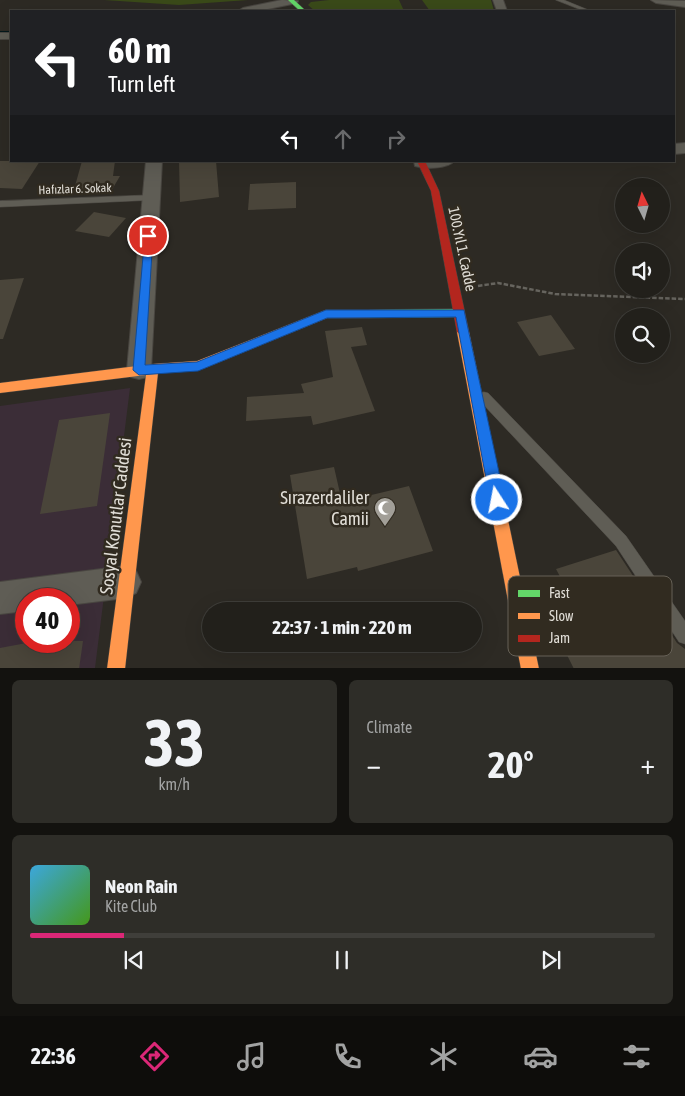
<!DOCTYPE html>
<html lang="en">
<head>
<meta charset="utf-8">
<style>
  :root { --surface:#22201b; --page:#2e2d28; --text:#f1f3f6; --muted:#a2a3a3; --line:#3f3e3a; --accent:#db2777 }
  body { margin:0; font-family:"Asap Condensed",sans-serif; background:var(--page); color:var(--text); height:100vh; display:flex; flex-direction:column; font-size:19px; white-space:nowrap }
  * { box-sizing:border-box; margin:0 }
  p { font-size:16px; color:var(--muted) }
  .icon { flex:none; width:28px; height:28px; fill:none; stroke:currentColor; stroke-width:2; stroke-linecap:round; stroke-linejoin:round }
  .map { position:relative; height:668px; overflow:hidden }
  .panel { display:flex; flex-direction:column; gap:12px; padding:12px; background:#13120f; flex:1 }
  .panel>* { flex:none }
  .guide { position:absolute; left:10px; top:10px; width:665px; height:152px; border-radius:0px; box-shadow:0 5px 20px #0002,0 0 0 1px var(--line); background:#202124; color:#fff; overflow:hidden }
  .needle { width:32px; rotate:355deg }
  .buttons { position:absolute; left:615px; top:178px; display:grid; gap:10px }
  .buttons a { display:grid; place-items:center; width:55px; height:55px; border-radius:50%; background:var(--surface); box-shadow:0 5px 20px #0002,0 0 0 1px var(--line); font-size:25px }
  .speed { position:absolute; left:15px; top:588px; display:flex; gap:10px; font-size:25px; font-weight:700; text-align:center }
  .speed>* { display:grid; place-content:center; width:65px; height:65px; border-radius:50%; background:var(--surface); box-shadow:0 5px 20px #0002,0 0 0 1px var(--line); line-height:1 }
  .speed .limit { border:8px solid #d22; background:#fff; color:#111 }
  .pin { position:absolute; display:grid; place-items:center; width:42px; height:42px; color:#fff; margin:-21px; border:2px solid #fff; border-radius:50%; box-shadow:0 1px 5px #0007 }
  .me { position:absolute; width:55px; margin:-28px; rotate:349deg; stroke-linejoin:round; filter:drop-shadow(0 0 4px #0008) }
  .turn { display:flex; align-items:center; gap:18px; height:105px; padding:0 15px; font-size:22px }
  .turn .icon { width:65px; height:65px; stroke-width:2.5 }
  .turn b { display:block; font-size:35px; line-height:42px }
  .lanes { display:flex; align-items:center; height:48px; padding:0 15px; background:#0003; justify-content:center; gap:25px; direction:ltr }
  .lanes .off { opacity:.35 }
  .big { font-size:38px; font-weight:700; line-height:1.1 }
  .panel .widget { flex:1; display:flex; flex-direction:column; justify-content:center; gap:8px; min-width:0; padding:0 18px; border-radius:8px; background:var(--page) }
  .panel .dial { align-items:center; gap:0 }
  .dial b { font-size:65px; line-height:1 }
  .song { display:flex; align-items:center; gap:15px }
  .cover { width:60px; height:60px; border-radius:8px; background:linear-gradient(135deg,hsl(200 70% 55%),hsl(100 70% 35%)) }
  .played { height:5px; border-radius:2px; background:linear-gradient(90deg,var(--accent) 15%,var(--line) 15%) }
  .keys { display:flex; justify-content:space-around; direction:ltr }
  .heat { display:flex; justify-content:space-between; align-items:center; font-size:28px; direction:ltr }
  .panel .tiles { flex:1; display:grid; gap:12px; grid-template-columns:1fr 1fr }
  .widget:last-child { grid-column:span 2 }
  .trip { position:absolute; left:202px; top:602px; width:280px; height:50px; border-radius:25px; background:var(--surface); box-shadow:0 5px 20px #0002,0 0 0 1px var(--line); font-weight:700; line-height:50px; text-align:center }
  .dock { display:flex; height:80px; justify-content:space-around; align-items:center; background:#0e0d0b; color:var(--muted) }
  .dock .icon { width:35px; height:35px }
  .dock .current { color:var(--accent) }
  .dock b { font-size:22px; color:var(--text) }
  .map>svg:first-child { display:block }
</style>
</head>
<body>
<div class="map">
<svg width="685" height="669" viewBox="0 0 685 669">
  <rect width="100%" height="100%" fill="#2d2a24"/>
  <path fill="#3b2d37" fill-rule="evenodd" d="M130,388l-35,280h-95v-262zM26,599h43v42h-43z"/>
  <g fill="#3a4a19">
    <path d="M104,0h144l-69,5z"/>
    <path d="M329,0h70l5,11h-89l-7,-6 3,-3z"/>
    <path d="M422,0h69l3,11h-64z"/>
  </g>
  <g fill="none" stroke-linecap="round" stroke-linejoin="round">
    <rect fill="#04181b" fill-rule="evenodd" x="0" y="31" width="11" height="2"/>
  </g>
  <g fill="#4a453a">
    <path d="M0,161h40l-18,28 -22,-1z"/>
    <path d="M82,161h33l-2,15h7l-10,17h-37z"/>
    <path d="M179,161h37l3,36 -39,5z"/>
    <path d="M296,182v26l-48,2 2,-26z"/>
    <path d="M94,212l32,6 -17,19 -34,-6z"/>
    <path d="M24,278l-21,61h-3v-59z"/>
    <path d="M551,315l24,34 -36,7 -22,-34z"/>
    <path d="M362,327l5,18 -16,2 24,64 -62,14 -2,-9 -65,5 1,-24 57,-4 -3,-9 32,-7 -8,-46z"/>
    <path d="M110,413l-13,93 -57,8 19,-94z"/>
    <path d="M334,467l8,35 67,-16 24,65 -75,20 -1,-4 -50,12 -17,-104z"/>
    <path d="M616,550l61,93 8,6v20h-111l-10,-20 54,-18 -17,-32 -26,6 -19,-36z"/>
    <path d="M37,641h46l-4,28h-79v-21z"/>
  </g>
  <g fill="none" stroke-linecap="round" stroke-linejoin="round">
    <g stroke="#494641" stroke-width="1">
      <g id="lane">
        <path d="M556,0h8l27,11h-7z"/>
        <path d="M151,195l3,1v4l-154,7v-6z"/>
        <path d="M484,392l4,1 138,143 59,85v23l-6,-2 -63,-96 -136,-145 -2,-4 2,-4z"/>
      </g>
    </g>
    <g stroke="#494641" stroke-width="2">
      <g id="street">
        <path d="M282,0l16,1 -1,2 -39,8h-20l5,-3z"/>
        <path d="M493,0h10l4,11h-10z"/>
        <path d="M651,0l34,1v6l-29,-4z"/>
        <rect x="0" y="33" width="11" height="6"/>
        <path d="M685,143v10l-11,1v-10z"/>
        <path d="M146,161h16l-11,209 -4,7 -8,2 -8,-2 -4,-7z"/>
        <path d="M414,161h40c-7,8 -29,8 -39,5z"/>
        <path d="M125,566l11,5 5,11 -5,11 -11,5 -56,7v-6h-43v12l-26,3v-32z"/>
      </g>
    </g>
    <g stroke="#494641" stroke-width="1">
      <g id="fast">
        <path d="M288,0h6l12,11h-6z"/>
        <path d="M460,309l5,4 -5,4 -91,1 -5,-4 5,-4z"/>
      </g>
    </g>
    <g stroke="#494641" stroke-width="1">
      <g id="slow">
        <path d="M326,310h43l5,4 -5,4h-42l-125,51 -44,4 -33,296h-18l39,-294 -146,18v-10l153,-19 44,-3z"/>
        <path d="M463,328l6,4 70,337h-18l-64,-337z"/>
      </g>
    </g>
    <g stroke="#494641" stroke-width="1">
      <path id="jam" d="M417,161h8l14,30 30,141 -6,4 -6,-4 -26,-141z"/>
    </g>
    <path stroke="#66645e" stroke-width="2.5" stroke-dasharray="4.5 2" stroke-linecap="butt" d="M478,286l20,-3 57,11 130,5"/>
    <use href="#lane" fill="#5f5d55" fill-rule="evenodd"/>
    <use href="#street" fill="#5f5d55" fill-rule="evenodd"/>
    <use href="#fast" fill="#63d668" fill-rule="evenodd"/>
    <use href="#slow" fill="#ff974d" fill-rule="evenodd"/>
    <use href="#jam" fill="#b3261e" fill-rule="evenodd"/>
  </g>
  <path fill="#1a73e8" stroke="#114b97" d="M145,234l8,2 -8,129 52,-3 129,-52h138l41,190 -3,5 -5,2 -5,-2 -2,-5 -34,-183 -129,1 -129,53 -59,4 -6,-5z"/>
  <defs>
    <g id="mosque-pin" transform="scale(1.125)"><path d="M0 17L-7.5 6A9.5 9.5 0 1 1 7.5 6Z" fill="#a29f98" stroke="#312b20"/><path d="M3.5-4.9A6 6 0 1 0 3.5 4.9A5 5 0 1 1 3.5-4.9Z" fill="#fff"/></g>
  </defs>
  <g fill-rule="evenodd">
    <use href="#mosque-pin" x="385" y="508"/>
  </g>
  <g text-anchor="middle" stroke-width="5" stroke-linejoin="round" paint-order="stroke">
    <g font-size="12" fill="#e1ded7" stroke="#312b20">
      <text transform="translate(75 189) rotate(-2)" y="4">Hafızlar 6. Sokak</text>
    </g>
    <g font-size="15" fill="#e1ded7" stroke="#312b20">
      <text transform="translate(462 249) rotate(78)" y="5">100.Yıl 1. Cadde</text>
    </g>
    <g font-size="18" fill="#e1ded7" stroke="#312b20" text-anchor="end">
      <text x="369" y="504">Sırazerdaliler<tspan x="369" dy="21">Camii</tspan></text>
    </g>
    <g font-size="18" fill="#e1ded7" stroke="#312b20">
      <text transform="translate(116 516) rotate(-83)" y="6">Sosyal Konutlar Caddesi</text>
    </g>
  </g>
  <rect x="508" y="576" width="164" height="80" rx="8" fill="#312b20" stroke="#666157" stroke-width="1"/>
  <rect x="518" y="590" width="22" height="7" fill="#63d668"/>
  <rect x="518" y="613" width="22" height="6" fill="#ff974d"/>
  <rect x="518" y="635" width="22" height="7" fill="#b3261e"/>
  <g font-size="14" fill="#e1ded7">
    <text x="549" y="598">Fast</text>
    <text x="549" y="621">Slow</text>
    <text x="549" y="643">Jam</text>
  </g>
</svg>
<div class="buttons">
<a><svg class="needle" viewBox="-14 -14 28 28"><path d="M0-13l5 13h-10z" fill="#e53935"/><path d="M0 13l5-13h-10z" fill="#a2a3a3"/></svg></a>
<a><svg class="icon" aria-label="sound" viewBox="0 0 24 24"><path d="M4 9h4l5-4v14l-5-4H4zM17 9q2 3 0 6"/></svg></a>
<a><svg class="icon" aria-label="search" viewBox="0 0 24 24"><circle cx="10" cy="10" r="6"/><path d="M15 15l6 6"/></svg></a>
</div>
<div class="speed"><div class="limit">40</div></div>
<div class="pin" style="left:148px;top:236px;background:#d93025"><svg class="icon" aria-label="arrive" viewBox="0 0 24 24"><path d="M6 21V4h12l-3 4 3 4H6"/></svg></div>
<svg class="me" style="left:497px;top:500px" viewBox="-20 -20 40 40"><circle r="17" fill="#1a73e8" stroke="#fff" stroke-width="3"/><path d="M0-11L8 9 0 5-8 9z" fill="#fff"/></svg>
<div class="trip">22:37 · 1 min · 220 m</div>
<div class="guide">
<div class="turn"><svg class="icon" aria-label="left" viewBox="0 0 24 24"><path d="M17 20v-9H6M10 6l-5 5 5 5"/></svg><div><b>60 m</b>Turn left</div></div>
<div class="lanes"><svg class="icon" aria-label="left" viewBox="0 0 24 24"><path d="M17 20v-9H6M10 6l-5 5 5 5"/></svg><svg class="icon off" aria-label="ahead" viewBox="0 0 24 24"><path d="M12 20V5M6 11l6-6 6 6"/></svg><svg class="icon off" aria-label="right" viewBox="0 0 24 24"><path d="M7 20v-9h11M14 6l5 5-5 5"/></svg></div>
</div>
</div>
<section class="panel">
<div class="tiles">
<div class="widget dial"><b>33</b><p>km/h</p></div>
<div class="widget"><p>Climate</p>
<div class="heat"><a>−</a><b class="big">20°</b><a>+</a></div>
</div>
<div class="widget">
<div class="song"><i class="cover"></i><div><b>Neon Rain</b><p>Kite Club</p></div></div>
<div class="played"></div>
<div class="keys"><svg class="icon" aria-label="previous" viewBox="0 0 24 24"><path d="M18 5L8 12l10 7zM5 5v14"/></svg><svg class="icon" aria-label="pause" viewBox="0 0 24 24"><path d="M8 5v14M16 5v14"/></svg><svg class="icon" aria-label="next" viewBox="0 0 24 24"><path d="M6 5l10 7-10 7zM19 5v14"/></svg></div>
</div>
</div>
</section>
<nav class="dock">
<b>22:36</b>
<svg class="icon current" aria-label="directions" viewBox="0 0 24 24"><path d="M12 3l9 9-9 9-9-9zM9 14v-3h6M13 9l2 2-2 2"/></svg>
<svg class="icon" aria-label="music" viewBox="0 0 24 24"><path d="M9 18V5l10-2v13"/><circle cx="6" cy="18" r="3"/><circle cx="16" cy="16" r="3"/></svg>
<svg class="icon" aria-label="phone" viewBox="0 0 24 24"><path d="M5 4h4l2 5-3 2q2 4 5 5l2-3 5 2v4C11 20 4 13 5 4z"/></svg>
<svg class="icon" aria-label="climate" viewBox="0 0 24 24"><path d="M12 3v18M4 7l16 10M4 17L20 7"/></svg>
<svg class="icon" aria-label="car" viewBox="0 0 24 24"><path d="M5 17H2v-5l4-1 3-4h7l3 4 3 1v5h-3M9 17h6M6 11h13"/><circle cx="7" cy="17" r="2"/><circle cx="17" cy="17" r="2"/></svg>
<svg class="icon" aria-label="filters" viewBox="0 0 24 24"><path d="M4 7h16M4 17h16"/><circle cx="9" cy="7" r="2"/><circle cx="15" cy="17" r="2"/></svg>
</nav>
</body>
</html>
